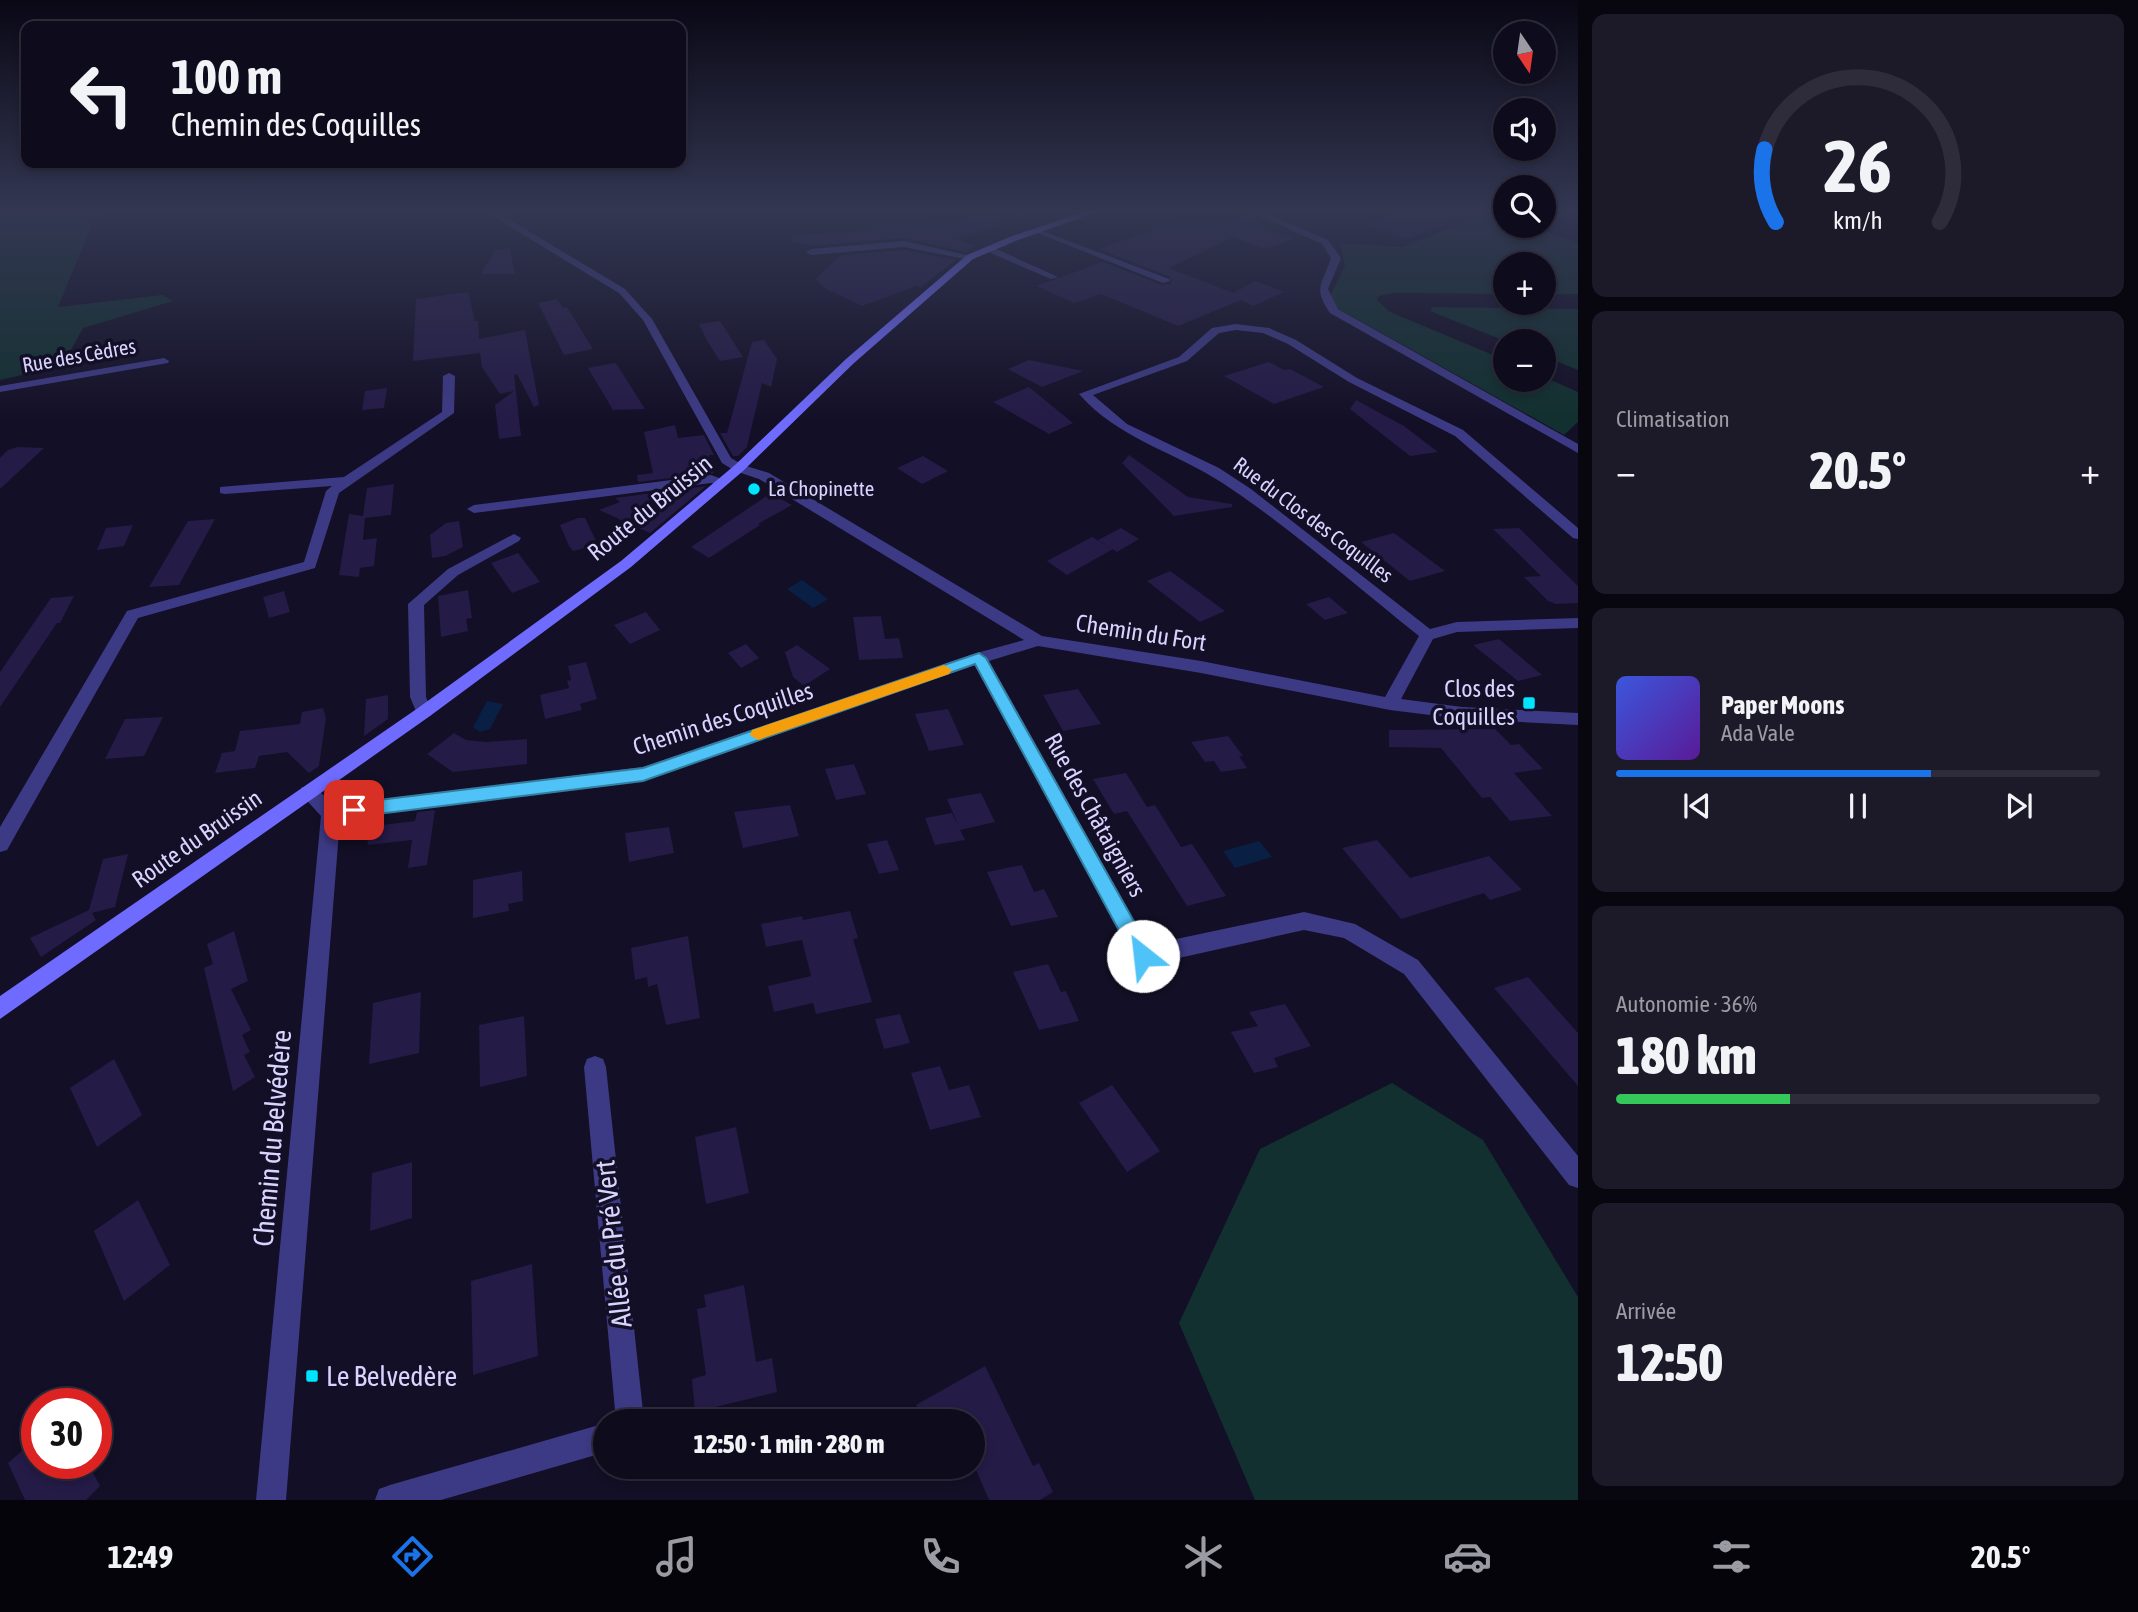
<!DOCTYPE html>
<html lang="fr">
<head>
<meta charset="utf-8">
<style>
  :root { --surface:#0e0b1c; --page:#1c1929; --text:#f1f3f6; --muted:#9b9ba3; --line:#2e2b3b; --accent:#1a73e8 }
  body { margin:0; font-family:"Asap Condensed",sans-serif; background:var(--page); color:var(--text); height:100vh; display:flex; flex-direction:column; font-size:26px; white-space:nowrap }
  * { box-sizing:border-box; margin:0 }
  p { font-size:23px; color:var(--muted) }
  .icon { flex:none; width:38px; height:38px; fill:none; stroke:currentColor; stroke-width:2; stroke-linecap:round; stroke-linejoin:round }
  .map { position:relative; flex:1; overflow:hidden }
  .drawer { display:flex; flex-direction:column; gap:14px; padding:14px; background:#08060f; width:560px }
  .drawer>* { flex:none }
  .hud { position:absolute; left:21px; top:21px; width:665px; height:147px; border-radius:14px; box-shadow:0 4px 10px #0003,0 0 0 2px var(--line); background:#0e0b1c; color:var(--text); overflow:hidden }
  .needle { width:46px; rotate:167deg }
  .buttons { position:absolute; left:1493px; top:21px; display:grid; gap:14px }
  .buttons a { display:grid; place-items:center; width:63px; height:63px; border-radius:50%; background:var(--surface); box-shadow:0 4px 10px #0003,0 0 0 2px var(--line); font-size:35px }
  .speed { position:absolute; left:21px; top:1388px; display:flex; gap:14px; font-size:35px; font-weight:700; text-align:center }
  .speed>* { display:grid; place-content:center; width:91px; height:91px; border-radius:50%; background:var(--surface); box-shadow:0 4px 10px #0003,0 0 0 2px var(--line); line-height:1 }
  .speed .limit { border:10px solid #d22; background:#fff; color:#111 }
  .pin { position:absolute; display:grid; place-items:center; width:60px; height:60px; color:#fff; margin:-30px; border-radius:14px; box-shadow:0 4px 10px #0006 }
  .me { position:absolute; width:77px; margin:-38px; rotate:331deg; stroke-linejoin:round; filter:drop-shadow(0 0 5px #0008) }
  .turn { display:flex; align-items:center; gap:24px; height:147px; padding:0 35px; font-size:32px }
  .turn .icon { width:91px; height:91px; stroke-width:2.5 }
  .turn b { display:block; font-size:49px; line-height:60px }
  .big { font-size:52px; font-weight:800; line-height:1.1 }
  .drawer .card { flex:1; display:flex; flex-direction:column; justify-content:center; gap:10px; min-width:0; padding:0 24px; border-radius:14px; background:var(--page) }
  .drawer .dial { align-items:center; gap:0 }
  .dial svg { height:182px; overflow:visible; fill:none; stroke:var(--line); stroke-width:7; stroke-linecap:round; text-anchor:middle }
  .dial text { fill:var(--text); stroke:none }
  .song { display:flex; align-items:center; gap:21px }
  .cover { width:84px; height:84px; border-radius:10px; background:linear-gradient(135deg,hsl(230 70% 55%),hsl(270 70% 35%)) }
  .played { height:7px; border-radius:4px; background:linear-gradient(90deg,var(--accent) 65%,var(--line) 65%) }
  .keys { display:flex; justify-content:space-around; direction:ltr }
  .heat { display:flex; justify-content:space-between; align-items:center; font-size:38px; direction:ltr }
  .charge { height:10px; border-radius:5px; background:linear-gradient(90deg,#34c759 36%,var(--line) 0) }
  .trip { position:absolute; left:593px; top:1409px; width:392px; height:70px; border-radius:35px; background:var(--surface); box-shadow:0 4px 10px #0003,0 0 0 2px var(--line); font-weight:800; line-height:70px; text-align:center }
  .tabs { display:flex; height:112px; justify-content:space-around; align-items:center; background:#06040b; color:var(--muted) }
  .tabs .icon { width:49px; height:49px }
  .tabs .selected { color:var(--accent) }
  .tabs b { font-size:32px; color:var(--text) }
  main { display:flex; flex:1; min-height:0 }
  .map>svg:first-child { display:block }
</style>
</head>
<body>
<main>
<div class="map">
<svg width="1578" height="1500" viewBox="0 0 1578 1500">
  <rect width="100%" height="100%" fill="#130f26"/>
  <g fill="#12302f">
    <path d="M1489,211l16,6v9h25l48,17v51h-34v-30h-39v30l-111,-1 -15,3 -2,4 13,12 115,48v20h39v-3l34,15v30l-14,13 -234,-131 1,-10 14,-28 -5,-23 62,4 32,-12 46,-23z"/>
    <path d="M0,212h97l-39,95 104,-12 11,6 -90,27 -21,38 -62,14z"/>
    <path d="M1433,307l145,2v61l-34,-14v-15h-39l-75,-30z"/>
    <path d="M1392,1083l91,57 95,157v203h-323l-76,-177 81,-174z"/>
  </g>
  <g fill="#0a1f44">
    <path d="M802,580l26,19 -15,9 -26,-19z"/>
    <path d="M487,701l16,3 -13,25 -10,3 -7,-5z"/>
    <path d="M1259,841l13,16 -37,11 -12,-17z"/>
  </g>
  <g fill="#241b47">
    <path d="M1401,212h73l-66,27 -46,-16z"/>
    <path d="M1000,214l2,11 -45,13 18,8 -9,6 -62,-14 -91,8 -21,-4v-7l55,-3z"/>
    <path d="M1248,214l17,7 -9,4 37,14 -28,10 -32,-12 -64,31 64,25 22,-12 30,11 -32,14 -12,-6 -63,26 -77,-32 -27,9 -38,-17 67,-24 59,23 9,-1 -1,-7 -71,-28 86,-31 13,3 11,-3 12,4z"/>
    <path d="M510,248l5,26h-34l14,-24z"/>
    <path d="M904,250l52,10 -35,27 -5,-1 -54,20 -36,-17 -11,-10 26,-24z"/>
    <path d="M468,292l7,29h3l1,18 46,-9 14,75 -5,2 -17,-33 -3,1 7,61 -22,3 -4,-34 19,-14 -14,3 -18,-27 -2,-14 -67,8 3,-62z"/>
    <path d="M557,299l6,9 4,-1 26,42 -29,6 -26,-52z"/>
    <path d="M720,321l23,36 -23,4 -12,-19 -9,-18z"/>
    <path d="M764,340l13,19 -6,28 -9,-4 -15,64 -9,9h-5l-13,-23h7l25,-91z"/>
    <path d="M1029,360l54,11 -41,16 -34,-18z"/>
    <path d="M1269,362l15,8 6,-1 34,18 -50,17 -50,-28z"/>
    <path d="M615,363l4,5 26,41 -32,1 -25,-42z"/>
    <path d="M1029,387l44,36 -24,11 -56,-32z"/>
    <path d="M387,388l-3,20 -22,2 3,-19z"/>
    <path d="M1356,400l48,26 34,26 -28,4 -60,-47z"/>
    <path d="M675,425l3,13 26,-3 10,20h-5l5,18 -76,9 -1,-7 16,-2 -9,-41z"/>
    <path d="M18,447l26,1 -44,41v-31l8,-8z"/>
    <path d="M1129,455l59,42 44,7v3l-58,9 -52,-53z"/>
    <path d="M923,456l25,15 -26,13 -25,-16z"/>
    <path d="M394,484l-3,31 -26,3 -2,22 14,-2 -3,28 -14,2 -1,9 -20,-2 10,-61 14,2 4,-28z"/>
    <path d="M706,486l-56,47 -51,-23 21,-8 -5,-4z"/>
    <path d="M771,493l21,12 -34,19 2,1 -51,33 -18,-11z"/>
    <path d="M578,518h7l13,27 -25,6 -4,-5 -9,-21z"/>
    <path d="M215,519l-36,66 -30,2 39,-66z"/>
    <path d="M459,521l4,26 -18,9 -13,2 -2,-23 16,-12z"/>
    <path d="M133,525l-9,21 -27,4 9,-22z"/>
    <path d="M1121,528l18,11 -22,13 -19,-12z"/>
    <path d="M1519,528l59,58v17l-22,1 -8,-3 -24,-24 17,-1 -48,-47z"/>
    <path d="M1394,533l51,38 -35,10 -49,-39z"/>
    <path d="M1092,537l21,12 -46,26 -20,-14z"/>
    <path d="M518,553l22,29 -28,11 -21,-30z"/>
    <path d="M1170,571l7,5 48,35 -25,11 -53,-41z"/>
    <path d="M468,590l4,28 -6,1 2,12 -27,6 -3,-41z"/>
    <path d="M284,591l6,21 -21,6 -6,-21z"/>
    <path d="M74,596l-14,27h-3l-57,84v-35l51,-74z"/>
    <path d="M1329,597l19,16 -23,7 -19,-16z"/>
    <path d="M646,612l14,18 -30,14 -16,-19z"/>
    <path d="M881,616l4,23 14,-1 4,20 -44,2 -6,-43z"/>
    <path d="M1499,639l43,36 -24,6 -45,-36z"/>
    <path d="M746,644l13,14 -18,10 -13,-15z"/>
    <path d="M797,645l33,24 -26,17 -11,-9 -8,-25z"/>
    <path d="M586,662l11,37 -17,5 2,6 -37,9 -5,-24 29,-7 -2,-7 4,-1 -3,-14z"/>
    <path d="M1078,689l23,35 -38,7 -20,-36z"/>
    <path d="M388,695v24l-24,17 2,-37z"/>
    <path d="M323,708l3,10 -7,48 -10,7 -22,-21 -28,4 -4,12 -40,5 7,-20 13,-2 5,-20 60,-7 2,-12z"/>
    <path d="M948,709l16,36 -35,6 -14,-37z"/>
    <path d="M163,717l-19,39 -39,3 20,-40z"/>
    <path d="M1495,729l16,16 8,-1 24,25 -29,4 38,43 -42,5 -20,-24 -8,1 -41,-50 -52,-1v-17z"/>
    <path d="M454,733l12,7 20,2 41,-3v25l-74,8 -26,-18z"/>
    <path d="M1228,736l15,20h-4l8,12 -26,4 -7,-11 -9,1 -14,-20z"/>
    <path d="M854,764l12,30 -30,6 -11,-31z"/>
    <path d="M1126,773l21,34 8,-2 26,42 11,-3 34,52 -39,10 -60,-95 -13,3 -21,-35z"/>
    <path d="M981,793l14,29 -35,8 5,10 -30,5 -10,-27 27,-5 7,14 -12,-28z"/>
    <path d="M790,805l9,31 -56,12 -9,-36z"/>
    <path d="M435,810l-8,55 -19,3 4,-28 -44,5 -2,-18 49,-6 2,-9z"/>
    <path d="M669,827l5,26 -45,9 -4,-29z"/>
    <path d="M887,840l12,30 -20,4 -12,-30z"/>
    <path d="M1377,840l33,38 79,-22 33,34 -32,10 -6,-7 -83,26 -59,-71z"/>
    <path d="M128,854l-13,53 -23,6 4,7 -55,37 -11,-19 59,-28 14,-51z"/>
    <path d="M1022,865l12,27 10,-3 14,28 -47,9 -24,-54z"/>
    <path d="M522,871l1,30 -15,3 1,7 -36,7v-38z"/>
    <path d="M850,911l8,27 -5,1 19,63 -56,12 -3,-11 -39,9 -6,-26 43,-10 -9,-36 -36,7 -5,-23 41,-8 1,4z"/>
    <path d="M234,931l14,50 -17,8 20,41 -9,5 8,17 -6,3 11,22 -22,14 -29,-123 9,-4 -6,-20z"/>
    <path d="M688,936l12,82 -34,7 -9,-41 -9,3 -1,-10 -12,3 -4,-32z"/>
    <path d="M1048,964l13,28 5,-1 13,30 -40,9 -26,-58z"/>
    <path d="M1528,977l50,56v53l-84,-98z"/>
    <path d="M421,992l-2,61 -50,11 4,-61z"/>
    <path d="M1285,1004l26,42 -37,12 4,9 -24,6 -23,-41 27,-6 -9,-14z"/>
    <path d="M900,1014l10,29 -26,6 -9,-30z"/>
    <path d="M524,1016l3,60 -47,11 -1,-62z"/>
    <path d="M114,1059l28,56 -45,32 -27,-59z"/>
    <path d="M940,1066l9,24 20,-5 12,32 -51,13 -19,-57z"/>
    <path d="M1112,1085l48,66 -33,21 -48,-69z"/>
    <path d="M736,1127l13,66 -43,11 -11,-67z"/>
    <path d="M412,1162v56l-42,13 2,-58z"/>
    <path d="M138,1200l32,65 -46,36 -30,-70z"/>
    <path d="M532,1264l6,92 -65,19 -2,-94z"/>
    <path d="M744,1285l12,77 16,-4 5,34 -82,20 -3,-33 14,-4 -9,-66 9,-2 -2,-12z"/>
    <path d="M985,1366l48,100 6,-3 14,29 -13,8h-51l-16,-37v-42h-50l-7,-16z"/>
    <path d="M37,1438v25h51l12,23 -14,14h-61l-17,-37z"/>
  </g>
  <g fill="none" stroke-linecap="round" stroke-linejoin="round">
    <g fill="#3d3a85" fill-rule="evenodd">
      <path d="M1037,229l132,50 1,2 -7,2 -128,-51z"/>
      <path d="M986,247h6l66,30 -7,2 -65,-28z"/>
    </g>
    <g fill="#3d3a85" fill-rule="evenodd">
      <path d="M484,211h11l130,78 27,30 79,139 12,7 26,8 273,163 159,25 184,36 34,-61c-64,-51 -127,-107 -195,-152 -48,-32 -106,-45 -145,-90l100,-37 33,-29 24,-4 33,4 27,12 61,38 106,52 115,98v11l-5,-1 -118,-102 -106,-54 -61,-38 -25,-11 -27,-3 -17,3 -32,28 -94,34 34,29 92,44 32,21 179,140 27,-7 121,-4v10l-121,4 -24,7 -32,60 61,8 116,6v12l-116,-6 -72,-9 -189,-37 -163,-27 -49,15 159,284 156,-33 51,12 63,36 160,196v32l-9,-3 -165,-211 -60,-36 -40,-8 -161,36 -7,-3 -161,-298 -331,116 -304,38 -54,681h-30l65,-684 -22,-24 3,-5h12l21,18 308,-38 330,-113 51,-14 -265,-161 -24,-8 -13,-8 -79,-143 -24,-27z"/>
      <path d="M1249,211h12l67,29 13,18 -13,31 10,20 240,135v9l-248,-140c-18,-26 -7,-29 1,-55l-9,-14z"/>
      <path d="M904,241l71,16 -5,3 -66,-13 -93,8 -5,-3 5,-3z"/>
      <path d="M164,358l5,3 -1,2 -168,29v-6z"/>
      <path d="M449,373l6,3 -1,37 -115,80 -24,75 -177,50 -131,232 -7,2v-25l127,-216 177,-49 22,-71 6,-5 -107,8 -5,-1v-6l124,-10 98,-65 1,-36z"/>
      <path d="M711,475l19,7 -6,4 -13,-3 -237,30 -7,-4 7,-4z"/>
      <path d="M514,534l7,4 -2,3 -61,34 -34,30 2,92 6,15 -2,4h-12l-8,-19 -2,-93 40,-35z"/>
      <path d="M595,1056l8,3 3,8 38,354h-28l-32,-354 3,-8z"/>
      <path d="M606,1423v29l-165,48h-66l4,-11 11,-4z"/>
    </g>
    <path fill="#6f6bff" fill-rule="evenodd" d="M1086,211h14l-82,29 -45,19 -119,104 -111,108 -112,96 -201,149 -430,303v-23l418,-288 203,-147 114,-96 111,-106 121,-104 45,-19z"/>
  </g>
  <linearGradient id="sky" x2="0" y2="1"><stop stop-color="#0a0815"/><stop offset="0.5" stop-color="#333752"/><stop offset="1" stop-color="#333752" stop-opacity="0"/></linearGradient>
  <rect width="1578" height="421" fill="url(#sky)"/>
  <path fill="#4fc3f7" stroke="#337fa1" stroke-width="2" d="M979,653l7,5 164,292 3,6 -3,6 -7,3 -7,-3 -161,-298 -332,117 -289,36 -6,-2 -3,-5 3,-5 6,-2 289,-35z"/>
  <path fill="#f59e0b" d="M944,665l8,5 -3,4 -191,66 -8,-5 2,-5z"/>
  <g fill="#00e5ff" stroke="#130f26" stroke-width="2.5">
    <circle cx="754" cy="489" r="7"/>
    <rect x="1522" y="696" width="14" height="14" rx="3.5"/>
    <rect x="305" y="1369" width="14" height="14" rx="3.5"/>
  </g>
  <g text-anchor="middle" stroke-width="7" stroke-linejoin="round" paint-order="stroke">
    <g font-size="21" fill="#d9d4ff" stroke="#130f26">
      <text transform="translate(79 356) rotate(-10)" y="7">Rue des Cèdres</text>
      <text transform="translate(1313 520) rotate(37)" y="7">Rue du Clos des Coquilles</text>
    </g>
    <g font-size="21" fill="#d9d4ff" stroke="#130f26" text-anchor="start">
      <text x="768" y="496">La Chopinette</text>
    </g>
    <g font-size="24" fill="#d9d4ff" stroke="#130f26">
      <text transform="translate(650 508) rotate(-39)" y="8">Route du Bruissin</text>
      <text transform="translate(1141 633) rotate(9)" y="8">Chemin du Fort</text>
      <text transform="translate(723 719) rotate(-18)" y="8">Chemin des Coquilles</text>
      <text transform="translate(1095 815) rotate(61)" y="8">Rue des Châtaigniers</text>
      <text transform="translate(197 839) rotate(-35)" y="8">Route du Bruissin</text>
    </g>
    <g font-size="24" fill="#d9d4ff" stroke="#130f26" text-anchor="end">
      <text x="1515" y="697">Clos des<tspan x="1515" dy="28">Coquilles</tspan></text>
    </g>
    <g font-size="28" fill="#d9d4ff" stroke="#130f26">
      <text transform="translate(272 1138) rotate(-85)" y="10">Chemin du Belvédère</text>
      <text transform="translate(613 1244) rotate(-96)" y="10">Allée du Pré Vert</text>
    </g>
    <g font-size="28" fill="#d9d4ff" stroke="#130f26" text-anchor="start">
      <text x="326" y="1386">Le Belvedère</text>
    </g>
  </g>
</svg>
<div class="buttons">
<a><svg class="needle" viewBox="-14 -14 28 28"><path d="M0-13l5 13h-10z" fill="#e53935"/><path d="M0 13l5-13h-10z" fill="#9b9ba3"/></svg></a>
<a><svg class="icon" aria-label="sound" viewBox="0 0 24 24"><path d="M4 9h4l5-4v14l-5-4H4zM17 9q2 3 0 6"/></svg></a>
<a><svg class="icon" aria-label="search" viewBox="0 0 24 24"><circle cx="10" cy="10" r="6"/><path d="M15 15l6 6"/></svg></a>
<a>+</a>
<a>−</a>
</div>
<div class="speed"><div class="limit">30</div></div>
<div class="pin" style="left:354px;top:810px;background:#d93025"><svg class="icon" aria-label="arrive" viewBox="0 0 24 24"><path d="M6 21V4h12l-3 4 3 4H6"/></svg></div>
<svg class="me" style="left:1143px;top:956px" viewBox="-20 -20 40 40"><circle r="19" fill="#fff"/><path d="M0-13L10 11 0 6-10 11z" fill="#4fc3f7"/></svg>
<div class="trip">12:50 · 1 min · 280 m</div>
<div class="hud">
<div class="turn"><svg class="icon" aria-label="left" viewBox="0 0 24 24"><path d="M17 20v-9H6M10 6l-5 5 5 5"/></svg><div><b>100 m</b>Chemin des Coquilles</div></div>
</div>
</div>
<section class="drawer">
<div class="card dial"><svg viewBox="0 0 100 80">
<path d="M14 69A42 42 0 1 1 86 69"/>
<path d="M14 69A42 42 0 0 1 9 37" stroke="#1a73e8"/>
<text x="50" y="56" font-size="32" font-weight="700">26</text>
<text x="50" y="72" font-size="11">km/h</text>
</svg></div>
<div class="card"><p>Climatisation</p>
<div class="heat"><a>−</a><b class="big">20.5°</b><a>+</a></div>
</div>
<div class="card">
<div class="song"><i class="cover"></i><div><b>Paper Moons</b><p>Ada Vale</p></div></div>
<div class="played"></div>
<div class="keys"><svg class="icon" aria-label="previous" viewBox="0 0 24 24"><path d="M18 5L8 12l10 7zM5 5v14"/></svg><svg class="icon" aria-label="pause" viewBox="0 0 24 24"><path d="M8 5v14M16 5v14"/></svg><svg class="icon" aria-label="next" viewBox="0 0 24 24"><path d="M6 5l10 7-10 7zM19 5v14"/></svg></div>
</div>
<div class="card"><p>Autonomie · 36%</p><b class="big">180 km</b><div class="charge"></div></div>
<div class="card"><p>Arrivée</p><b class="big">12:50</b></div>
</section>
</main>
<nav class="tabs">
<b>12:49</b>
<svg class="icon selected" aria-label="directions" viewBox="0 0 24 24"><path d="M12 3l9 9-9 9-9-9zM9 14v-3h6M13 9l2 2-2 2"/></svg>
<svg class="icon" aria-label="music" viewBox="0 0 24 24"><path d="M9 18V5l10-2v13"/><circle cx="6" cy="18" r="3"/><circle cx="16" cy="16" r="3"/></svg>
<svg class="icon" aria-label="phone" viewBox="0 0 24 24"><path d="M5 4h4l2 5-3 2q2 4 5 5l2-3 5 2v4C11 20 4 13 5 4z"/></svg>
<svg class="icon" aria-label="climate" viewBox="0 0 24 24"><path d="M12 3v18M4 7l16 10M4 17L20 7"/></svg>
<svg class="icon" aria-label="car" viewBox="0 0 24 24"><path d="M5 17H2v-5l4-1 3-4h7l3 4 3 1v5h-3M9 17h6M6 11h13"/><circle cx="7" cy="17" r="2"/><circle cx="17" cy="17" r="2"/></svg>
<svg class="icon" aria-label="filters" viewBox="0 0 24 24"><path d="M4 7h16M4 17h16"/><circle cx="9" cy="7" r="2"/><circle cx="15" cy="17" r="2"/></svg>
<b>20.5°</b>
</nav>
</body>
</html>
